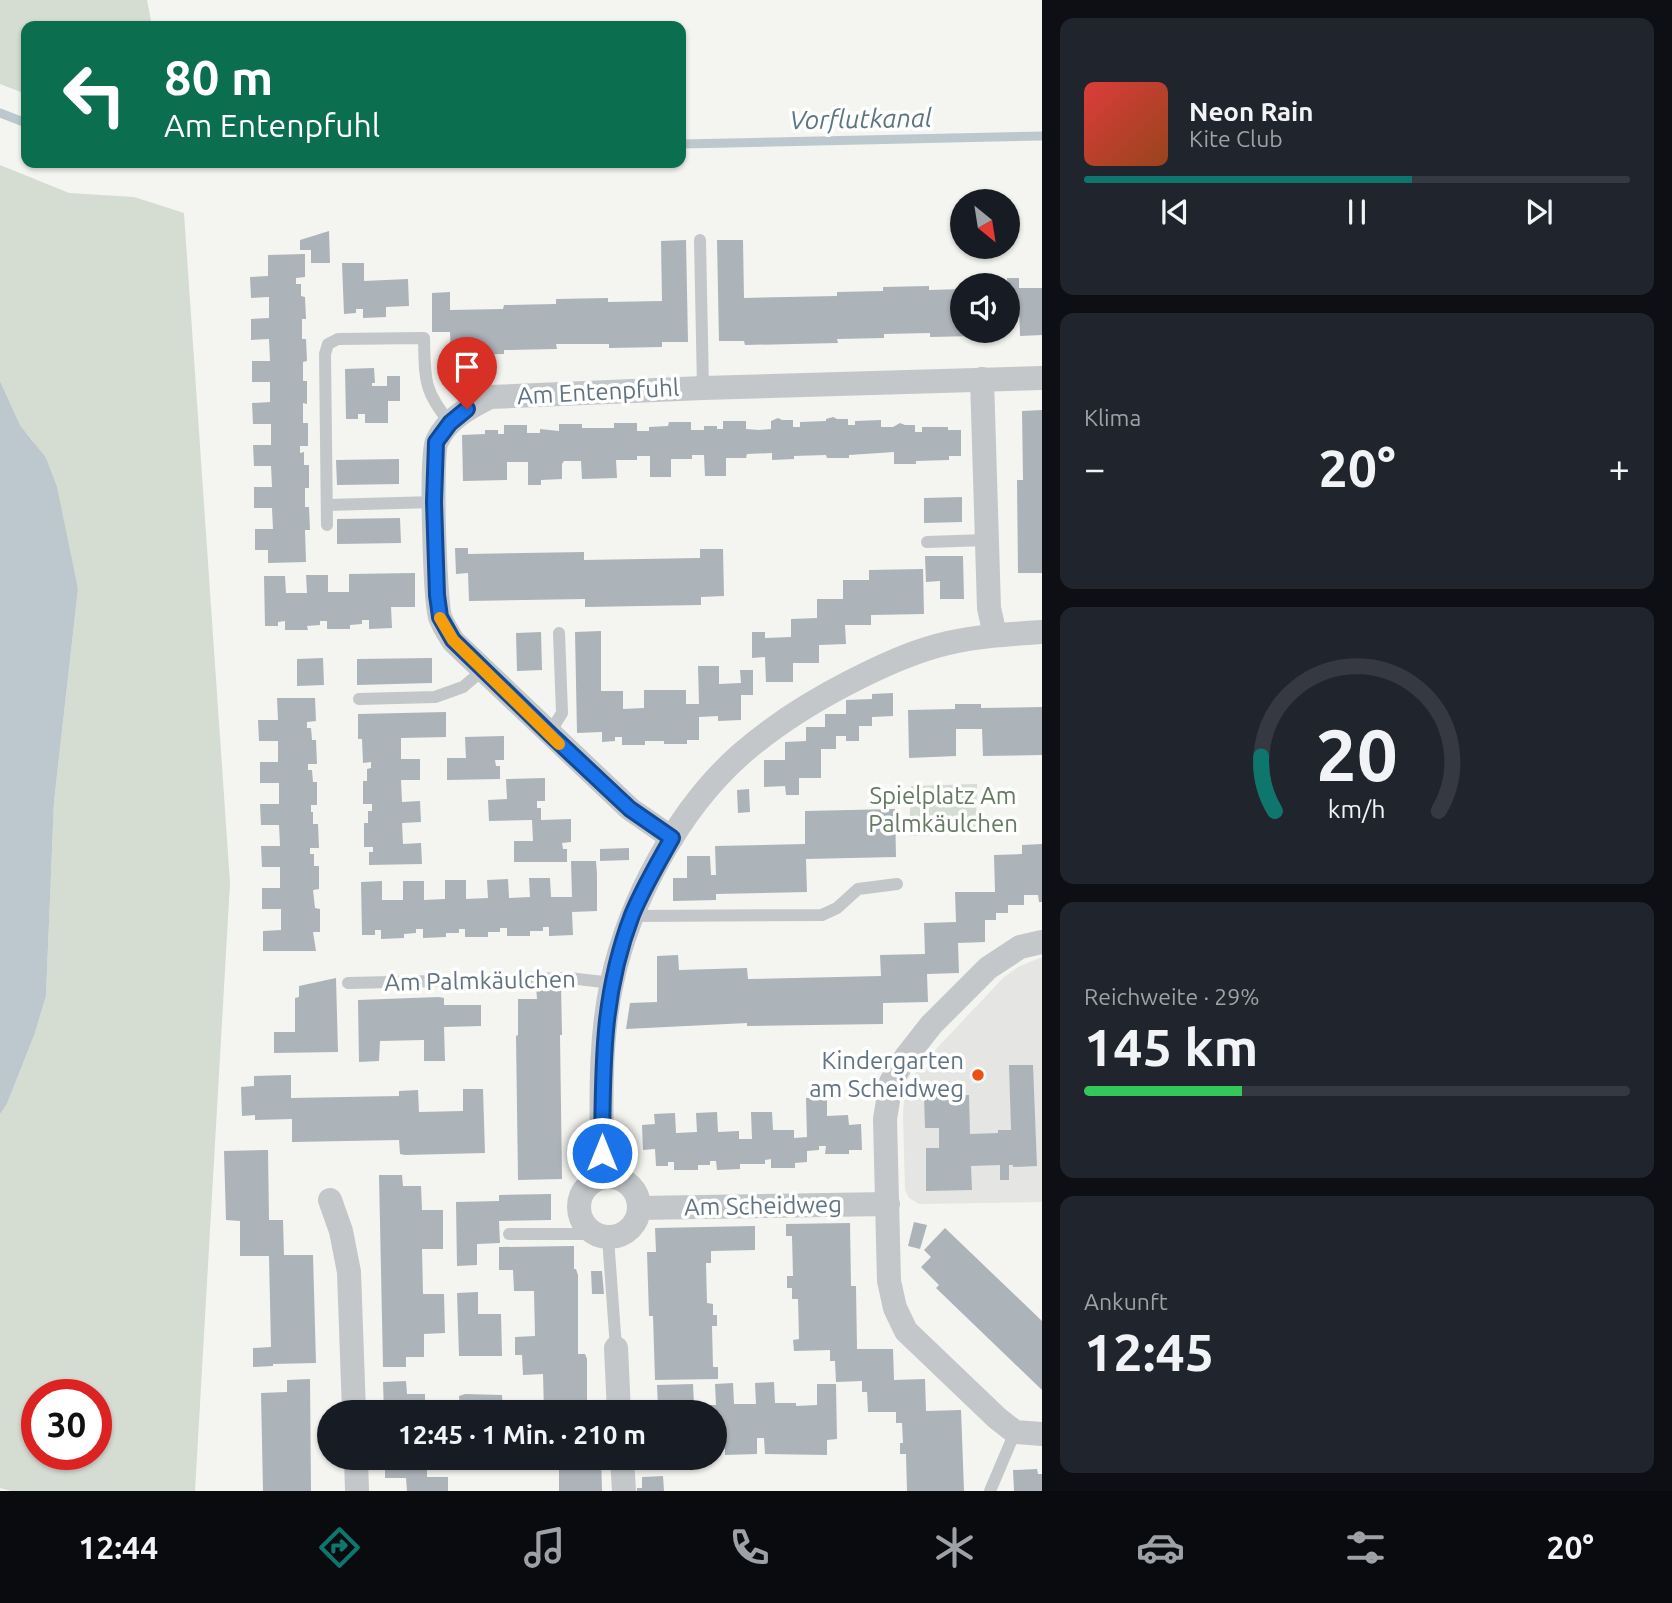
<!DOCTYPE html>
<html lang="de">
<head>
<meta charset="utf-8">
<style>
  :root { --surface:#171b24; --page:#20242c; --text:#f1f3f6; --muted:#9ea1a6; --line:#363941; --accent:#0f766e }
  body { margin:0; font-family:Ubuntu,sans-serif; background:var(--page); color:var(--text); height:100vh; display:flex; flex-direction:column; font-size:26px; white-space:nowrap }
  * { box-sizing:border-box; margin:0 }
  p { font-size:23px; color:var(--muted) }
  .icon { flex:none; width:38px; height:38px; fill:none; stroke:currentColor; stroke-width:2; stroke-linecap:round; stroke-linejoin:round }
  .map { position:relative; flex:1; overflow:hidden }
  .sheet { display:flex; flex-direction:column; gap:18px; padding:18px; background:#0d0f14; width:630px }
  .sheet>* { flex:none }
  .guide { position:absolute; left:21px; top:21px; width:665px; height:147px; border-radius:14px; box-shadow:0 2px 5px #0004; background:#0b6e4f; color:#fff; overflow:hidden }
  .needle { width:46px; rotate:150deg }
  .tools { position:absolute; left:950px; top:189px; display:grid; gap:14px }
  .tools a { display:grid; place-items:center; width:70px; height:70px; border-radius:50%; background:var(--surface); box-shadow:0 2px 5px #0004; font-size:35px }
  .speed { position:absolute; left:21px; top:1379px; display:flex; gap:14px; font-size:35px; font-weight:700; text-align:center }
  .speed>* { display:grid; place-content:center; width:91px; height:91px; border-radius:50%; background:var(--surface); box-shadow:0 2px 5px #0004; line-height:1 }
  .speed .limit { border:10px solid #d22; background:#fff; color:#111 }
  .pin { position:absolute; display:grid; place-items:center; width:60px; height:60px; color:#fff; margin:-72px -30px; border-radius:50% 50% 50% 0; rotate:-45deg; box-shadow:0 0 7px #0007 }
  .pin .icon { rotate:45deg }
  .me { position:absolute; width:77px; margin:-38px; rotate:0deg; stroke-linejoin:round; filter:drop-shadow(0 0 5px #0008) }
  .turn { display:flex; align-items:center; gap:24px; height:147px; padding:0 28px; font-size:32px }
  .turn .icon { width:91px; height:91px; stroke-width:2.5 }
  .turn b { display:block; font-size:49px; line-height:60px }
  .big { font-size:52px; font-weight:700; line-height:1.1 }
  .sheet .widget { flex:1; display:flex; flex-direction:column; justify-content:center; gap:10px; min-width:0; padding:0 24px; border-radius:14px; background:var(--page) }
  .sheet .dial { align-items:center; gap:0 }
  .dial svg { height:182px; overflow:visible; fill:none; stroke:var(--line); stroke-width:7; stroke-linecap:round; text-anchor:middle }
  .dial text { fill:var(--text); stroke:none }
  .song { display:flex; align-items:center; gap:21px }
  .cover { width:84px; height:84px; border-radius:10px; background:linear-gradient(135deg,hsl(0 70% 55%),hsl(20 70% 35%)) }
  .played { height:7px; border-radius:4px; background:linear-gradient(90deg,var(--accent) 60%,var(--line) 60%) }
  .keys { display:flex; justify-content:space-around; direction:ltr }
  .heat { display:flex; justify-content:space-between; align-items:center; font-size:38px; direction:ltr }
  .charge { height:10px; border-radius:5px; background:linear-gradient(90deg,#34c759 29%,var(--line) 0) }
  .trip { position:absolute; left:317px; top:1400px; width:410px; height:70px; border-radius:35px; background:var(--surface); box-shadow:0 2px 5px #0004; font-weight:700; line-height:70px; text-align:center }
  .dock { display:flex; height:112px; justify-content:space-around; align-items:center; background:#090b0e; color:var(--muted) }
  .dock .icon { width:49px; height:49px }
  .dock .active { color:var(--accent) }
  .dock b { font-size:32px; color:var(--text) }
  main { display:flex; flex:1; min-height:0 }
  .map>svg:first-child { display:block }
</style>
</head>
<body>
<main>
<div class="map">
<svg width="1042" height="1491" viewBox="0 0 1042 1491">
  <rect width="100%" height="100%" fill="#f4f5f0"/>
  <path fill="#e5e6e3" d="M1042,957v245l-123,2 -10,-6 -4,-8 -2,-74 1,-16 6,-17 9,-16 85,-90 14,-10z"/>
  <g fill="#d5dcd1" fill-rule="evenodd">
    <path d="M0,0h147l5,26h-126v68l-26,-10z"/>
    <path d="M0,165l69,28 65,4 50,16 46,670 -35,608h-184l-11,-3v-374l7,-10 28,-71 11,-37 8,-194 24,-213 -45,-148 -13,-16 -20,-44zM37,1395h59v59h-59z"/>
    <path d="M977,784l-1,49 -67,3 2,-50z"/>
  </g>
  <path fill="#bdc8ce" d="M0,381l20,44 26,33 11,29 21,102 -24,213 -8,194 -11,37 -28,71 -7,10z"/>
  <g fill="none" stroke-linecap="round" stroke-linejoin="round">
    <g stroke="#bdc8ce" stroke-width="9">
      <path d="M0,113l26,10"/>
      <path d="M681,144l361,-8"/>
    </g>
  </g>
  <g fill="#acb3b9">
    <path d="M329,231l1,32h-19v-13h-11v-10z"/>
    <path d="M686,240l2,102h-26v5l-53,1v-4h-53l1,5 -53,1v4l-53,1 -1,-23h-18v-39l18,-1v18l53,-1 1,-4 52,-1v-5l52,-1v4l54,-1 -1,-60z"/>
    <path d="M717,240h26l1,58 93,-2v-4l46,-1v-4l46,-1v4l33,-1v42h15v5l-47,1v-4l-46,1v4l-47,1 1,4 -93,2 -1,-4h-25z"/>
    <path d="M305,254v23l-9,1v6h5v12l4,1 1,22h-4v20h4l1,22 -4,1v19h4v23l-4,-1v20h5v23h-8v7l4,-1v13h5v23h-4v19h4l1,23h-5l1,32 -38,1v-13h-13v-21h18l-1,-21h-18v-21h18l-1,-21h-17l-1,-21h18v-21h-18l-1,-21 18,-1v-20h-18v-21h18l-1,-22 -18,1v-21l18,-1v-21l-18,1 -1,-21 18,-1v-21z"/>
    <path d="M342,263h22v18l44,-2 1,27 -23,1v10l-23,1v-9h-7v4l-12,1z"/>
    <path d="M1007,278h12v10h23v47l-22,1 -1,-29 -11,1z"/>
    <path d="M374,368l1,15h-3v3h15v-10h13v25h-12v22h-23v-9h-7v5h-12l-1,-50z"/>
    <path d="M1042,410v163h-24l-1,-93h6l-1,-69z"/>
    <path d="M833,417l4,2h11v6h7v-4l26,-1v7h12l7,-4 5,2h10v7h7v-5h26v3h13v26h-12v4l-33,1v3h-22v-12l-45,3v3h-22l-1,-3 -32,1v3l-22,1v-7l-25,1 -1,4h-20v18h-21l-1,-21h-12v4h-21v18h-21v-21h-13v4h-21l1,18 -35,1 -1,-18h-17l-2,3v15l-21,1v5h-13v-23h-21v18l-44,1 -1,-46 23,-1v-4h13v4h6v-9h23v8h13v-4l19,2v-7h23v4h32v-5h23v8h12v-4l19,-1 1,-4h22v8h13v-4h13v3h6v-8h23v8l13,1 12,-1v-8l7,-3 4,2h11v7h7v-5l26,-1v-2z"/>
    <path d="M399,459v25l-62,1 -1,-25z"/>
    <path d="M962,497v25l-38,1v-25z"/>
    <path d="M400,518l1,25 -64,1v-25z"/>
    <path d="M455,548h13v6l116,-2v8l116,-2v-9h23l1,47 -23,1v8l-116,2v-8l-116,2 -1,-28 -12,1z"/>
    <path d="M925,556h38l1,43h-24v-18l-14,1z"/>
    <path d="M923,569l1,45 -53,1v10h-26l1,19 -27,1v18h-26v19h-27l-1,-25 -13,1v-26h13v6l26,-1v-18l26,-1v-19h26v-19h26v-10z"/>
    <path d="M415,573v34h-24l1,21 -23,1v-9h-7v4l-12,1v4h-23v-8h-7v4l-13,1 1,4h-23v-9l-7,1v4h-13l-1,-50h21l1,17h21l-1,-18h22v17h21v-18z"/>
    <path d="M601,631v60h22v18l21,-1v-18h42v14h13l-1,-38h21v18l22,-1 -1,-13h13v25h-12v25l-23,1v-5l-19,1v23h-12v4h-23v-3h-19v4h-23v-8h-7v4l-13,1v-10l-25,1 -2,-101z"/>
    <path d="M541,632l1,38 -25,1 -1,-38z"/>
    <path d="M323,658l1,27 -27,1v-27z"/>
    <path d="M432,658v25l-75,2v-26z"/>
    <path d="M893,693v23l-21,1v9h-13v15h-13v-5h-10v13h-15v29h-22v17h-13l-1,-9 -21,1v-27h21v-18l21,-1v-14h19v-13h21v-14l26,-1v-5z"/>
    <path d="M277,698h38l1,23 -9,1v6h4l1,12h4l1,24h-9v6h4l1,12h4v23h-6v7h2v12h5l1,24h-9v6h4v12h5v23l-6,1 2,18 5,1v23h-7l3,19h-53v-20l18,-1v-21h-19v-21h18v-21h-18l-1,-21h19l-1,-21h-18l-1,-21h19v-21h-19v-21h18v-21h-19l-1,-21h20z"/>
    <path d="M955,704h26v4l61,-1v48l-59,1 -1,-27h-26v27l-47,2 -1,-48 47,-1z"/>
    <path d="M446,712v25l-45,1v21h19v21h-19l1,22 18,-1 1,21 -19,1 1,21 18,-1 1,21 -53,1v-13h4v-5h-9v-24h4v-12h4v-7h-9v-23h4v-12l4,-1v-6l-8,1 -1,-24h-4v-25z"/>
    <path d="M504,736v24h-9l1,6h4v13l-53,1v-22h19l-1,-21z"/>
    <path d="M545,778v23h-8v7h4v12l30,-1v23l-9,1 1,6h4v13h-53v-21h19l-1,-21 -43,1 -1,-21 19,-1 -1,-20z"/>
    <path d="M749,789l1,23 -12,1 -1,-23z"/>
    <path d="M895,809l1,48 -90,2 1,33 -91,2v6l-43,1v-23h14v-22h23l1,19h5l-1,-29 90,-2v-33z"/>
    <path d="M1042,844v58h-3l-1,-7h-14v10h-16v8h-12v7h-11v22l-27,1 1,30 -32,1 1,28 -45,1v21l-136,2v-3l-121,6 4,-26 27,-1v-46l21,-1 1,15 68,-2 1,11 133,-3 -1,-21 45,-1 -1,-31 32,-1 -1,-30h40l-1,-37 28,-1v-9z"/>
    <path d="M629,848v12l-29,1v-12z"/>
    <path d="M571,861h25l1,13v37l-25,1 1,23 -24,1v-9h-6v4h-13v5h-23v-8h-7v4h-12v5h-23v-8h-6v4h-13v4l-23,1v-9h-7v4l-12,1v4l-23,1v-9h-6v5h-13l-1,-53 21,-1v19h21v-19h21v19l21,-1v-19h21v19l22,-1 -1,-18 21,-1 1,19 21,-1 -1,-19h21l1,19h21z"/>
    <path d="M336,978l2,74 -64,1v-21h21v-34l4,-1v-11z"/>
    <path d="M561,985l1,50h-2l2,144 -44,1 -2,-144 2,-1v-36h19l-1,-13z"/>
    <path d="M439,997l5,1v7h37v21l-37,1 1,34h-21v-21l-44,1 -1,20 -20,1 -1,-62z"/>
    <path d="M1009,1065h24l4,101 -24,1v-2h-4v15h-9v-15l-29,1 1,24 -46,1v-43h13v-20h-14l-1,-32 45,-1 1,39 28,-1v-3h13z"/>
    <path d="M291,1075v23l108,-2v-5l19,-1 1,22 44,-1v-22h20l2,64 -80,2 -5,-1 -1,-14 -107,2v-23l-37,1v-5l-13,1 -1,-29 13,-1v-10z"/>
    <path d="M827,1097v19l21,-1 1,10 12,-1 1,26h-13v4h-24l1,-8h-7v4l-12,1v11l-12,1v5h-24v-9l-6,1v4h-25v5l-23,1 -1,-9h-6v4h-12v5h-24v-8h-6v4h-12l-1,-17 -12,1 -1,-25 13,-1 -1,-10 21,-1 1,20 21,-1 -1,-19 21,-1 1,20 21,-1v8h13l-1,-27h21l1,18h21v8l13,-1 -1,-39z"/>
    <path d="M268,1150l1,70h14l1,35h29l3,108 -43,1v2l-20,1v-19l18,-1 -2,-91h-29v-35l-14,-1 -2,-69z"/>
    <path d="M379,1175h23l1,11h18l1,24h21v39h-21l1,45h21l1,39 -21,1v23h-18v10h-23z"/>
    <path d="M551,1194v26l-52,1 1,22 -23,1v21l-20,1 -1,-64 43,-1v-6z"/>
    <path d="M914,1222l13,3 -7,24 -12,-3z"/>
    <path d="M850,1223l1,63h5l1,63h36l1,31 31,-1 1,32 35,-1 3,81h-57l-1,-37h-6v-11h3l-1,-20h-6v-11h-28l-1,-20h-5v-11l-26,1 -1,-21h-5v-11l-36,1 -1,-11 6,-1 -1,-40h-6v-11h-5v-12h6l-1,-40h-6v-12z"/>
    <path d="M755,1226v24l-44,1v12h-5l1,40 6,1v11h4v11h-5l1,41h5v12l-63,1 -2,-64h-4l-2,-64h9l-1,-24z"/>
    <path d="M945,1228l97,93v69l-106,-102 3,-3 -18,-18 10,-10 -7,-7z"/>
    <path d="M574,1246v23h2l2,6v79h7l2,5v53h-43l-1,-38 -20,1 -1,-20h-7v-18l20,-1 -1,-45h-20l-1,-21h-14v-23z"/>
    <path d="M591,1271h11l2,23h-12z"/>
    <path d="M478,1292v22h23l1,42h-43l-2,-63z"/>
    <path d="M310,1379l1,112h-48l-2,-98 26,-1v-12z"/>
    <path d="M406,1381l1,13h18v18h-41l-1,-30z"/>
    <path d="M774,1382l1,21h21v3l21,-1v-21h19l1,55 -10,1v15l-62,-1 -1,-16h-7v16l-32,1v-16h-8v16h-3v-43h-79v-6h23l-1,-21 36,-1 1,21h22l-1,-21 18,-1 1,21h22l-1,-21z"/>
    <path d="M465,1394l37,1 1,17h-43l-1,-16z"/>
    <path d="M385,1458h42v19h21v14h-41l-1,-13h-21z"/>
    <path d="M559,1458h42l1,33h-43z"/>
    <path d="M1037,1469l1,5h4v17h-28l-1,-21z"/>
    <path d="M663,1476l1,15h-27v-3h5v-11z"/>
  </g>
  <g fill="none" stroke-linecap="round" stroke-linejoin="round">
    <g stroke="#c3c7ca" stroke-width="12">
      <path d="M700,240l3,148"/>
      <path d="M327,505l107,-3"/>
      <path d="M327,525l-2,-171 3,-10 10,-5 86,-1c1,41 -1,52 26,85"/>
      <path d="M927,542l59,-2"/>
      <path d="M359,699l76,-2 28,-10 20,-17"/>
      <path d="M549,734l13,-21 -3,-80"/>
      <path d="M632,916l190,-1 15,-7 21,-19 39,-5"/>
      <path d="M348,983l221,-5 43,5"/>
      <path d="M509,1234h84"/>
      <path d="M608,1238l8,110"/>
      <path d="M990,1491l25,-59"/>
    </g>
    <g stroke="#c3c7ca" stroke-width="24">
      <path d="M982,379l7,229 6,27"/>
      <path d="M672,838l-42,-29 -177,-168c-5,-8 -10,-16 -13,-24 -5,-18 -10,-162 -3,-176 10,-22 33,-34 53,-44l213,-9 339,-10"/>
      <path d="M1042,942l-22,5 -32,21 -57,57 -25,32 -15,25 -6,37 4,162 6,27 11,23 91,87 18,14 27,2"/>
      <circle cx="609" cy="1207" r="30"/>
      <path d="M602,1177c0,-64 -4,-131 10,-195 17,-80 66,-172 128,-227 33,-29 71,-53 110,-73 31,-16 63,-31 98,-39 31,-7 62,-9 94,-11"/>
      <path d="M330,1200l11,31 8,41 5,140"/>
      <path d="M639,1208l249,-4"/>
      <path d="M616,1348l3,64"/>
      <path d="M356,1458l1,33"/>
      <path d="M622,1458l2,33"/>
    </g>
  </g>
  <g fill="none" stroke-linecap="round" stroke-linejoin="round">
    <g stroke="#114b97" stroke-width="18">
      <path id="route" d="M467,409l-17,14 -14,19 -2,60 3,93 3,22 13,23 97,94 80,75 42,29c-14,25 -29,50 -40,77 -31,81 -29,154 -30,238"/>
    </g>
    <use href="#route" stroke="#1a73e8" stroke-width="12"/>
    <path stroke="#f59e0b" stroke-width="12" d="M440,618l13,22 106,104"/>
  </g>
  <circle fill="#f04f14" stroke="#fff" stroke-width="2.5" cx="978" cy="1075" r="7"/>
  <g text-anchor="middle" stroke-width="7" stroke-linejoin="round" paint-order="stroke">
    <g font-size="24" fill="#617383" stroke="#fff">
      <text transform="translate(598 392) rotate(-3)" y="8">Am Entenpfuhl</text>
      <text transform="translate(480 981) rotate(-1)" y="8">Am Palmkäulchen</text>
      <text transform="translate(763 1206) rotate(-1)" y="8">Am Scheidweg</text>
    </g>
    <g font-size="24" fill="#657a60" stroke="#fff">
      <text x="943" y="804">Spielplatz Am<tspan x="943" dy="28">Palmkäulchen</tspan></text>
    </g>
    <g font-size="24" fill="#617383" stroke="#fff" text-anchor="end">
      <text x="964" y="1069">Kindergarten<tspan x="964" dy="28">am Scheidweg</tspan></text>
    </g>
    <g font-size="26" font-style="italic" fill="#5c7681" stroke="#fff">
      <text transform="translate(861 119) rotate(-1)" y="9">Vorflutkanal</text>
    </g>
  </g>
</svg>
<div class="tools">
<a><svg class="needle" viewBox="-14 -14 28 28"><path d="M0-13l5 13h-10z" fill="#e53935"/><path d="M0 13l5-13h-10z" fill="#9ea1a6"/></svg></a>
<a><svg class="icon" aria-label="sound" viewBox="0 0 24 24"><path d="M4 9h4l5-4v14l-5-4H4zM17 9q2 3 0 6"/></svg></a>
</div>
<div class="speed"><div class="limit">30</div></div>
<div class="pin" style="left:467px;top:409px;background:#d93025"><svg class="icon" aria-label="arrive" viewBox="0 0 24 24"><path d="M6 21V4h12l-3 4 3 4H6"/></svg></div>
<svg class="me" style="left:602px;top:1153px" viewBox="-20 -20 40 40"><circle r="17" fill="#1a73e8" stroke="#fff" stroke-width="3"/><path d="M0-11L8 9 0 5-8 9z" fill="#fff"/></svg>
<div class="trip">12:45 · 1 Min. · 210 m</div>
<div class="guide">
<div class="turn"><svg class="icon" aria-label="left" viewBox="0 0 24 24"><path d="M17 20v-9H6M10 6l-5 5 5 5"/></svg><div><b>80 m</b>Am Entenpfuhl</div></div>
</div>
</div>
<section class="sheet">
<div class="widget">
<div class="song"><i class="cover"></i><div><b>Neon Rain</b><p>Kite Club</p></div></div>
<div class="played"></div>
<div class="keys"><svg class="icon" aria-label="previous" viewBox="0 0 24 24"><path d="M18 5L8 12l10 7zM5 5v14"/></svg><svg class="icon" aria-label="pause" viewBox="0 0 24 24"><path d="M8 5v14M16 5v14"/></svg><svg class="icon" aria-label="next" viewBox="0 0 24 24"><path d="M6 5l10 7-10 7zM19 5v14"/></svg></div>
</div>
<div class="widget"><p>Klima</p>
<div class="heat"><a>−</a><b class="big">20°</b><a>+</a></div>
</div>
<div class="widget dial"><svg viewBox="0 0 100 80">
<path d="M14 69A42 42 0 1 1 86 69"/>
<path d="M14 69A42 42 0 0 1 8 45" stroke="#0f766e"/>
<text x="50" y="56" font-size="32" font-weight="700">20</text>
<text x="50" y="72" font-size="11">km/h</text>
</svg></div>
<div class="widget"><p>Reichweite · 29%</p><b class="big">145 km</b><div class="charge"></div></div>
<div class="widget"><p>Ankunft</p><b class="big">12:45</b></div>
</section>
</main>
<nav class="dock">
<b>12:44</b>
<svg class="icon active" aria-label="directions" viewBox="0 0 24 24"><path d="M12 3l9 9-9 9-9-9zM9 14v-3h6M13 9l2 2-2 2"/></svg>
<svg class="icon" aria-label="music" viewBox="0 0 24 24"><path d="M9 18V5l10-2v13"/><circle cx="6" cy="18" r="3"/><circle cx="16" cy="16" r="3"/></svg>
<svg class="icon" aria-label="phone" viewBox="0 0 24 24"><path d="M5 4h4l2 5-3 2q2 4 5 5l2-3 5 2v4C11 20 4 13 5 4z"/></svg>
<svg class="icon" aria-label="climate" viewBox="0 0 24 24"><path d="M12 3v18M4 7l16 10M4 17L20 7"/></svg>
<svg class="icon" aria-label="car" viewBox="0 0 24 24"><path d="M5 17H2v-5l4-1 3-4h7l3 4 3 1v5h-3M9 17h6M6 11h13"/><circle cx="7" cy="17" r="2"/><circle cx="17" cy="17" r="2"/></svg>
<svg class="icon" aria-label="filters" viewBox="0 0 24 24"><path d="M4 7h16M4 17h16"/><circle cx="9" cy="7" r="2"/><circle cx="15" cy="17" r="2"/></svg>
<b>20°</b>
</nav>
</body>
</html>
